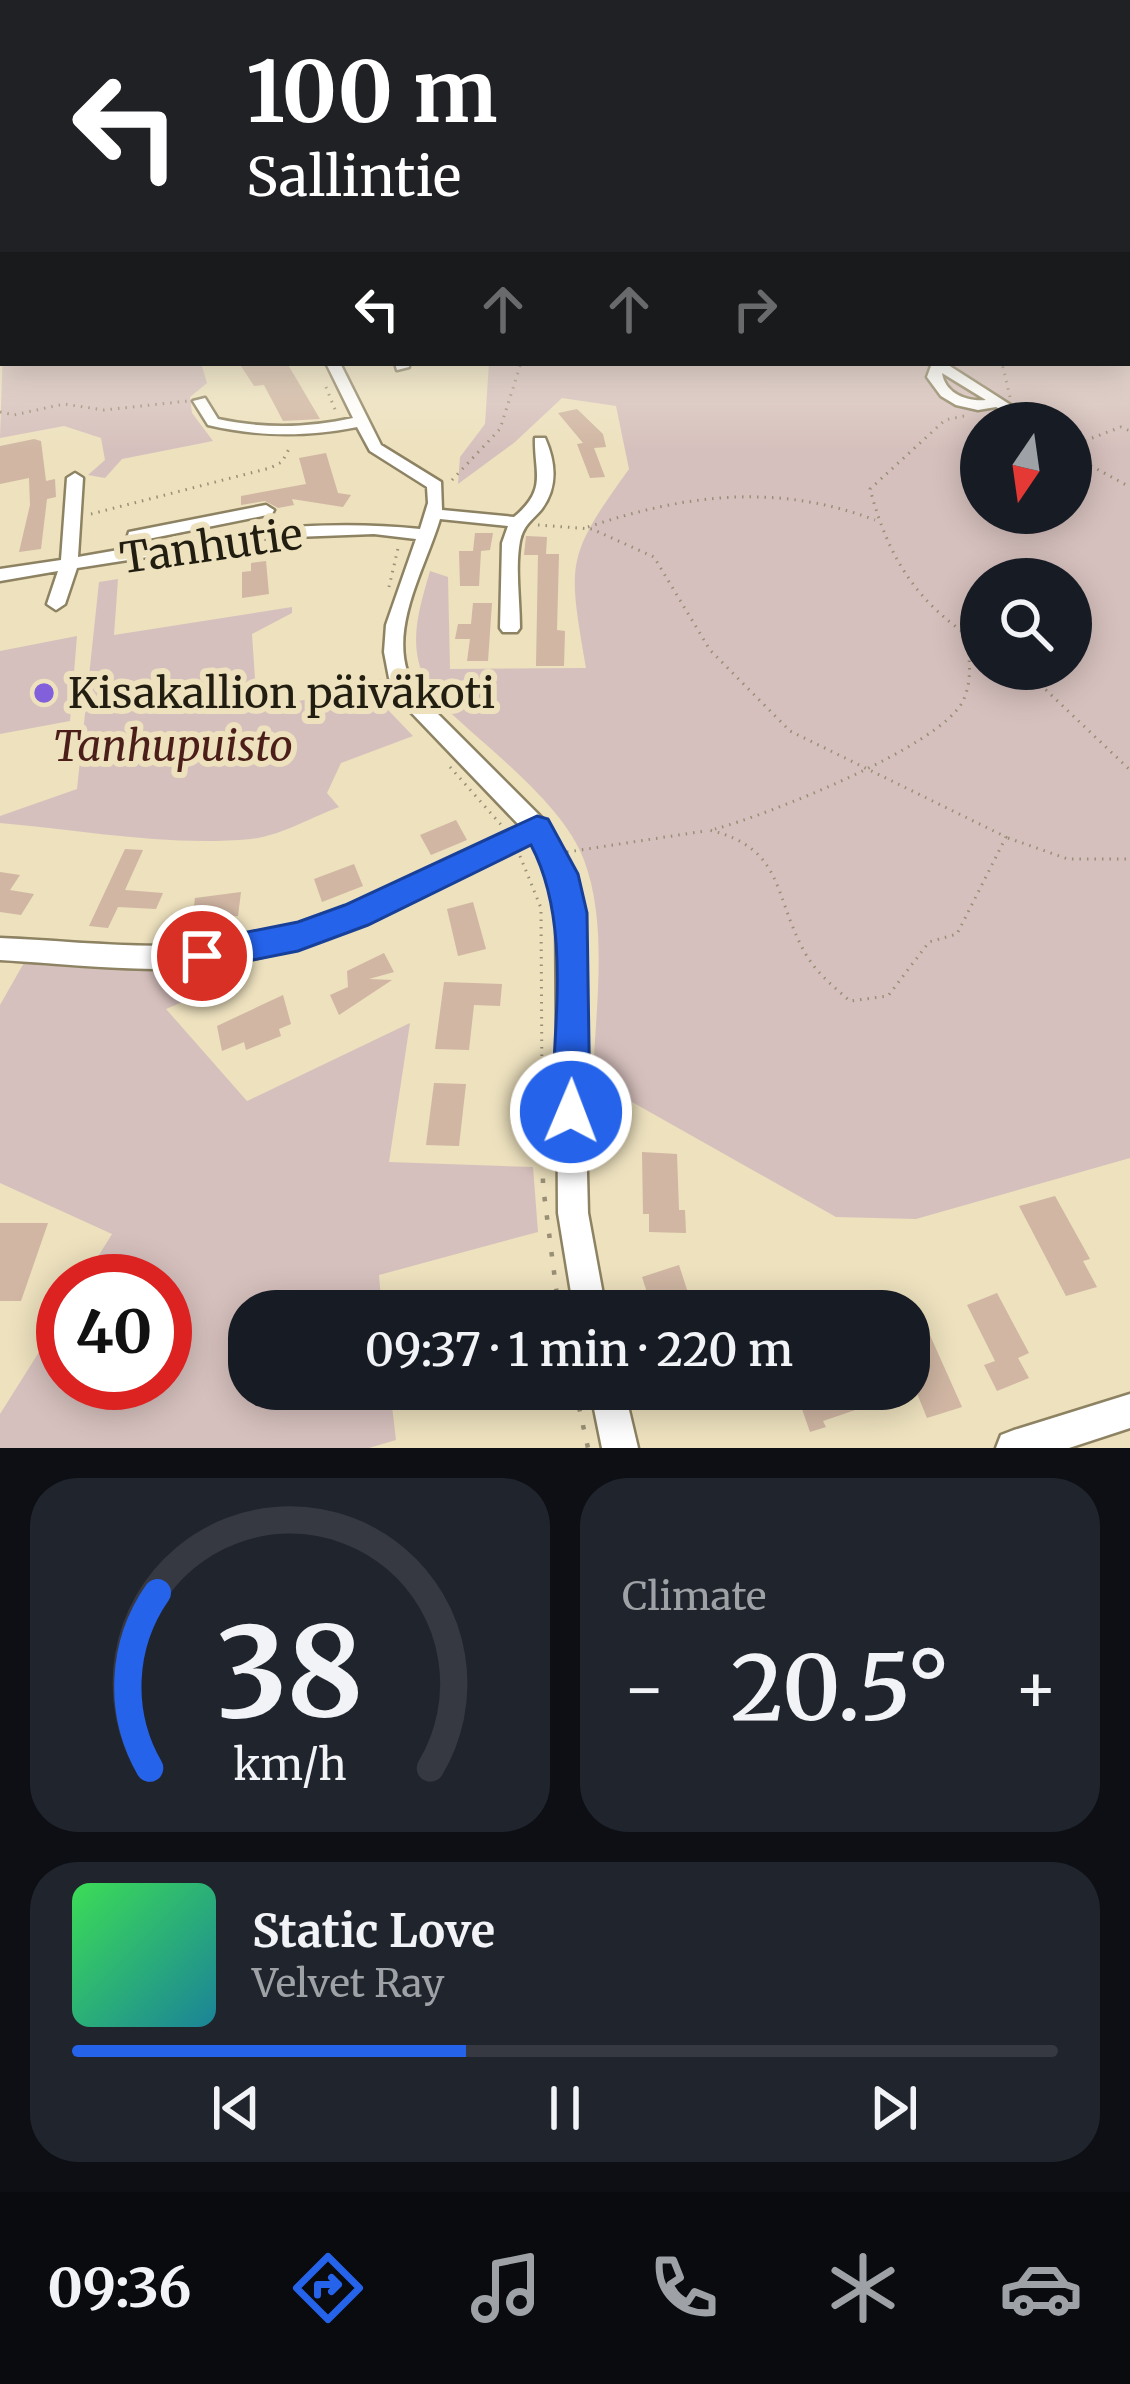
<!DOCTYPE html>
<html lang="en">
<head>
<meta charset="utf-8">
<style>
  :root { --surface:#171b24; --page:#20242c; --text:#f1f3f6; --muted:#9ea1a6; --line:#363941; --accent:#2563eb }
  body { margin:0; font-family:Merriweather,serif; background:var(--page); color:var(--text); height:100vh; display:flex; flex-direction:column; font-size:45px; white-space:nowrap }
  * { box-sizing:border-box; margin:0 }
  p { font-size:39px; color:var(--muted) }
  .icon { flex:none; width:66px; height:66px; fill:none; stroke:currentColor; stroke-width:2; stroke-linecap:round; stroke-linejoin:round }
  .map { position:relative; height:1448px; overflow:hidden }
  .drawer { display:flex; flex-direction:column; gap:30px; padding:30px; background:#0d0f14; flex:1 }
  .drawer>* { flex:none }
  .hud { position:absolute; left:0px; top:0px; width:1131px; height:366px; box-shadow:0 6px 30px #0003; background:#202124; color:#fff; overflow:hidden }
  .needle { width:78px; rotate:193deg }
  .tools { position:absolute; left:960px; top:402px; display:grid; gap:24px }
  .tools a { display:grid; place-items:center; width:132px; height:132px; border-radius:50%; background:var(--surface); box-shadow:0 6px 30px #0003; font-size:60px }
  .speed { position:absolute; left:36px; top:1254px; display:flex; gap:24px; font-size:60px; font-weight:700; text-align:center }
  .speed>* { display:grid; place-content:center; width:156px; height:156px; border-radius:50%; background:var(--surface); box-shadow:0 6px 30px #0003; line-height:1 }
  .speed .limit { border:18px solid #d22; background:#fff; color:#111 }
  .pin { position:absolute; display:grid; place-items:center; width:102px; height:102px; color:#fff; margin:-51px; border:6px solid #fff; border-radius:50%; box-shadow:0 3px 12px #0007 }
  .me { position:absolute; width:132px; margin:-66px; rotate:1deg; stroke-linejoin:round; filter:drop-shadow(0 0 9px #0008) }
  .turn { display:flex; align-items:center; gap:42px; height:252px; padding:0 48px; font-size:54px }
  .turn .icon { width:156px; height:156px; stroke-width:2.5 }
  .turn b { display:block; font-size:84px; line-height:102px }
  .lanes { display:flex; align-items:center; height:114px; padding:0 48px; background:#0003; justify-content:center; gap:60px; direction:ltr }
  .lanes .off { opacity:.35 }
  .big { font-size:90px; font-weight:600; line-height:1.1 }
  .drawer .widget { flex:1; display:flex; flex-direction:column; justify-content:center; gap:18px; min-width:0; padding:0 42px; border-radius:48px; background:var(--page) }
  .drawer .dial { align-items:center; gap:0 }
  .dial svg { height:312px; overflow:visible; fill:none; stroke:var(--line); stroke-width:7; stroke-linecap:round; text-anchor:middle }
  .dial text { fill:var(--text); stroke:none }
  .song { display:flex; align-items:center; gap:36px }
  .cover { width:144px; height:144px; border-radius:18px; background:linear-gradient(135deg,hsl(130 70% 55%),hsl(190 70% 35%)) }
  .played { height:12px; border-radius:6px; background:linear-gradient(90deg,var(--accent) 40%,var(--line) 40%) }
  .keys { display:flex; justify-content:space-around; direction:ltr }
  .heat { display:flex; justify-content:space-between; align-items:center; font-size:66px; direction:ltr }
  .drawer .tiles { flex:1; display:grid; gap:30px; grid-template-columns:1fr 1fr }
  .widget:last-child { grid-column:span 2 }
  .trip { position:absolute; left:228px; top:1290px; width:702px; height:120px; border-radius:48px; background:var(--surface); box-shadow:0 6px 30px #0003; font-weight:600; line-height:120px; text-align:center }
  .dock { display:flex; height:192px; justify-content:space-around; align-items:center; background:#090b0e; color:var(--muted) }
  .dock .icon { width:84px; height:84px }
  .dock .selected { color:var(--accent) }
  .dock b { font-size:54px; color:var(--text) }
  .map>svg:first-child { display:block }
</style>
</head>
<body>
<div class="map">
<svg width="1130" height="1448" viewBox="0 0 1130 1448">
  <rect width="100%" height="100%" fill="#ede1be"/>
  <g fill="#d6c0bd" fill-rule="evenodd">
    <path d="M1130,248v910l-214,61 -80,-2 -243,-137c2,-69 16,-153 -9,-220 -22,-59 -104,-117 -148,-161 -31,-44 -20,-80 -6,-128l18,6 2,92 136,-1c-18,-106 -21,-110 43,-199l-13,-63 -54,-8 -47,44 -57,42 2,-27 25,-33 4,-61h639zM981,423h90v90h-90zM981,579h90v90h-90z"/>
    <path d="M3,346v17h198l6,20 -17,14 2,16 21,28 -91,18 -17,19 -17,-3 17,-15 -4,-22 -37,-12 -64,12z"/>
    <path d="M118,579l-4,56 178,-28v6l-40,21 5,74 111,-19 45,47 -72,27 -14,30 12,14c-27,10 -59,29 -88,32 -84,8 -167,-9 -251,-16v-7l77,-27 22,-207z"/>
    <path d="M77,636l-7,85 -70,13v-83z"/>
    <path d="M25,961l193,3 6,20 -58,25 81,92 163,-78 -21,139 144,5 5,65 -159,43 3,36h-133v78h141l6,51 -27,8h-369v-34l63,-100v69h102v-102h-82l29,-47 -112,-51v-178z"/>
  </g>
  <g fill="#d0b6a3">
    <path d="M239,363h48l33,56 -37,2 -19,-36 -10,1z"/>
    <path d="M577,409l26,25 3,13 -12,1 11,29 -15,1 -13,-34 6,-1 -25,-30z"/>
    <path d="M34,439l7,2 5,40 9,-2 1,18 -9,2 -6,50 -22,3 11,-47 -1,-27 -29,6v-38z"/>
    <path d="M326,453l12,40 13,2 -8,12 -51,-8 2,6 -16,3 -13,-7 -24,4v-9l65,-12 -7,-26z"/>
    <path d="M475,533h18l-3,17 -9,1 -2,35h-19l-1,-35h14z"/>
    <path d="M526,536l21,1 -1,17h13l-2,76 8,1 -1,35h-28l2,-111h-14z"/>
    <path d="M266,561l3,33 -27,4v-26l9,-1v-8z"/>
    <path d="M473,603h19l-4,58h-21l3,-22h-15l3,-15h13z"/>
    <path d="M456,820l11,20 -36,15 -11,-20z"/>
    <path d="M125,849l18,1 -18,40 38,3 -7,16 -38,-2 -10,21 -19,-2z"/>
    <path d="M354,864l9,22 -41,16 -8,-23z"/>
    <path d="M0,872l20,3 -10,15 24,4 -13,21 -21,-3z"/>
    <path d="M241,892l-3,24 -46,5 3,-23z"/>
    <path d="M473,902l13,47 -28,7 -11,-47z"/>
    <path d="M384,953l10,19 -25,7 23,1 -53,35 -9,-20 18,-8 -1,-16z"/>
    <path d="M444,982l58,2 -2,22 -26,-1 -5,45 -34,-1z"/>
    <path d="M283,995l8,29 -12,5 2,7 -35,14 -2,-8 -22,9 -5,-25z"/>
    <path d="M434,1083l32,1 -7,62 -33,-1z"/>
    <path d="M642,1152l35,2 2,56h6l1,23 -37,-1v-18h-6z"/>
    <path d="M1055,1196l35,63 -7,2 14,26 -31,9 -47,-90z"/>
    <path d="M0,1223h48l-27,78h-21z"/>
    <path d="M679,1265l15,46h-41l-11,-34z"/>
    <path d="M997,1293l32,60 -11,5 11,20 -32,13 -13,-26 11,-4 -28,-56z"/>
    <path d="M925,1324l37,83 -35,11 -18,-44v-45z"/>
    <path d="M795,1389h72l6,15 -50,17 3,6 -16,5z"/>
  </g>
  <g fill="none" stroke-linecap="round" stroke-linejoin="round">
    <g stroke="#8d8262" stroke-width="5">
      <g id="minor">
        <rect x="0" y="259" width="3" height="6"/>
        <rect x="0" y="315" width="3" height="8"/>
        <path d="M326,363h14l41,82 60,37 1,28 72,7c34,-28 20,-44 21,-79h10c11,25 13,50 -4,72 -10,11 -18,16 -21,31 -5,27 0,59 0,87l-3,4h-14l-3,-4 2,-85 6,-17 -68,-7c-16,54 -61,124 -20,177l125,125 35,72 8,320 18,98h-32l-16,-98 -2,-320 -25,-52c-96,48 -191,104 -299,122 -76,13 -156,1 -232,-3v-22c76,3 154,14 230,3 104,-16 196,-71 290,-115l-114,-119 -17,-29 -5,-26 2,-27 30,-86 -42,-5 -106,4 -191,30 -12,36 -9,6 -9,-6 11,-33 -58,10v-12l61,-9 6,-82 8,-5 8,5 -5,79 46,-8 5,-17 137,-27 8,5 -2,4 -129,26 -1,6c93,-16 184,-27 278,-17l8,-26 -1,-16 -57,-36 -13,-24c-51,10 -98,10 -149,-2l-15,-24 12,-3 13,21c46,10 90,9 135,-1z"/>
        <path d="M395,363h14v4l-12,3z"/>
        <path d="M928,363h17l75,48 -7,4 -17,-8 -18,3 -22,-5 -15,-9 -14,-19 4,-11zM942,373l44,27c-20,2 -41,-7 -44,-27z"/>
        <path d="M590,1389h34l14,59h-36z"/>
        <path d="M1130,1394v34l-61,20h-73l5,-13 13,-5z"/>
      </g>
    </g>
    <g stroke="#988f76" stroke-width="3" stroke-dasharray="1.5 6" stroke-linecap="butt">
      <path d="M326,387l10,25"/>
      <path d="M1010,397l-7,-30 8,-4"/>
      <path d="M0,412l14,3 50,-11 40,6 84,-9"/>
      <path d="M964,416l-19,4 -75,69c19,71 48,116 111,155"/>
      <path d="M1071,446l50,-19 9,4"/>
      <path d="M1071,455l59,32"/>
      <path d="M452,480l48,-51 21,-66"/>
      <path d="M91,514l179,-46 12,-6 7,-13"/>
      <path d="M538,525l54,4 62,28 56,93 80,81 216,106 -49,97 -28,8 -41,54 -38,5c-17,-15 -35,-29 -46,-50 -31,-57 -20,-103 -95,-121"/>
      <path d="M588,527c98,-33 189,-44 287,-7"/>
      <path d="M389,587l10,-43"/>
      <path d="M1024,669l106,101"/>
      <path d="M379,680l4,17 15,15"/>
      <path d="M450,767l53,60"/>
      <path d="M715,829c52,-14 225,-82 248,-128 10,-21 6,-43 4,-65"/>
      <path d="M1008,838l60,21h62"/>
      <path d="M567,852l138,-21"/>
      <path d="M520,856l21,52 1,181"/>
    </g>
    <g stroke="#988f76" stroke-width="4.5" stroke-dasharray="4.5 14" stroke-linecap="butt">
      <path d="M542,1086l1,100 16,125"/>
      <path d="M575,1389l13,59"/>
    </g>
    <use href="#minor" fill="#fff" fill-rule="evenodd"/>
  </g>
  <linearGradient id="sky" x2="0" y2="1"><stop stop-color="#88b4cb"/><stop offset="0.55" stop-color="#f7f2e2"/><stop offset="1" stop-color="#f7f2e2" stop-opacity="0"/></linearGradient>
  <rect width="1130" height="450" fill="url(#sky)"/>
  <path fill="#2563eb" stroke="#184099" stroke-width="3" d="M537,816l11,3 30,55 9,39 3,199 -6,14 -13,5 -13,-5 -6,-14c1,-86 20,-189 -21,-267l-163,80 -70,26 -96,19 -12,-4 -5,-10 5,-11 12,-4 96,-19 47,-17z"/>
  <circle fill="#8360db" stroke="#ede1be" stroke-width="4.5" cx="44" cy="693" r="12"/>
  <g text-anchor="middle" stroke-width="12" stroke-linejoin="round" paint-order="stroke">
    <g font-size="42" fill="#211d10" stroke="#ede1be">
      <text transform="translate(211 546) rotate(-8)" y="15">Tanhutie</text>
    </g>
    <g font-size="42" fill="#211d10" stroke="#ede1be" text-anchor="start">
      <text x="68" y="708">Kisakallion päiväkoti</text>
    </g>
    <g font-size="42" font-style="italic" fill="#4b1e19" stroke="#ede1be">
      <text x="173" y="761">Tanhupuisto</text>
    </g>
  </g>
</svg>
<div class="tools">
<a><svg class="needle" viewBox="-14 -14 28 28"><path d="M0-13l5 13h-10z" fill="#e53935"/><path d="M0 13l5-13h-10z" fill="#9ea1a6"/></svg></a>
<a><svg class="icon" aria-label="search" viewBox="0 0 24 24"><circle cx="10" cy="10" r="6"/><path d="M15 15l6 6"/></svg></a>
</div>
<div class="speed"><div class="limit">40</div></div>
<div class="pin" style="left:202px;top:956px;background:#d93025"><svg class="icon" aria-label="arrive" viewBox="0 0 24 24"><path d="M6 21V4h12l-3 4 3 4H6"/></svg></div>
<svg class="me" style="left:571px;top:1112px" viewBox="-20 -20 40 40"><circle r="17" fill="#2563eb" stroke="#fff" stroke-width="3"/><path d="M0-11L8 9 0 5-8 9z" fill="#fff"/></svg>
<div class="trip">09:37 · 1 min · 220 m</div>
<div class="hud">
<div class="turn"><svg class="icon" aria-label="left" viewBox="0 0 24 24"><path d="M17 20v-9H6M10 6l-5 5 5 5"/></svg><div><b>100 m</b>Sallintie</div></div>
<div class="lanes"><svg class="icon" aria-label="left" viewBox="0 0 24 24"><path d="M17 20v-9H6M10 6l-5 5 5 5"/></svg><svg class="icon off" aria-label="ahead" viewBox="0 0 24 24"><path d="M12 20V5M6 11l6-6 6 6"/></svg><svg class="icon off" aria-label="ahead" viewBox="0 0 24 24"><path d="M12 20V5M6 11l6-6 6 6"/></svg><svg class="icon off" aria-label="right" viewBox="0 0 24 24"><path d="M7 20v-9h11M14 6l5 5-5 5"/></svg></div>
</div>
</div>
<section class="drawer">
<div class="tiles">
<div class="widget dial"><svg viewBox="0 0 100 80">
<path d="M14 69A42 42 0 1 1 86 69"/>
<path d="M14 69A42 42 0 0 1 16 24" stroke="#2563eb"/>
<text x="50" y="56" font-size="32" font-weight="700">38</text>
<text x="50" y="72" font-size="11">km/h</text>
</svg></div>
<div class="widget"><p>Climate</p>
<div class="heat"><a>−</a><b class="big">20.5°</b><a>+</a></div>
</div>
<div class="widget">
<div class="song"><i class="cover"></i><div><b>Static Love</b><p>Velvet Ray</p></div></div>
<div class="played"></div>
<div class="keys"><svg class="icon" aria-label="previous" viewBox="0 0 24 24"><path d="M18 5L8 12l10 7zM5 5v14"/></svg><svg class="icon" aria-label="pause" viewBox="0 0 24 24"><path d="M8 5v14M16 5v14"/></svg><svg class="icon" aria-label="next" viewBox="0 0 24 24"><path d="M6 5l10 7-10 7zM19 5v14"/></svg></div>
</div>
</div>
</section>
<nav class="dock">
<b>09:36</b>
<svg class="icon selected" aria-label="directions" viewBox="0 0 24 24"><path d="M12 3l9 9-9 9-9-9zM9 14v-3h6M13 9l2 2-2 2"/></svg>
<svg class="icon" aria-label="music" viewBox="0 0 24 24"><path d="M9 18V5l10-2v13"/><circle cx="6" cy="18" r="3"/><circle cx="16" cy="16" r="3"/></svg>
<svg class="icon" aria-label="phone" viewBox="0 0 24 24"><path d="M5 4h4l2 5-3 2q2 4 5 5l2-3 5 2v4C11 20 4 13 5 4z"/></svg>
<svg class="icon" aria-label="climate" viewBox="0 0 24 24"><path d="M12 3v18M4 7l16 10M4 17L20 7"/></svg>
<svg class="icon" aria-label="car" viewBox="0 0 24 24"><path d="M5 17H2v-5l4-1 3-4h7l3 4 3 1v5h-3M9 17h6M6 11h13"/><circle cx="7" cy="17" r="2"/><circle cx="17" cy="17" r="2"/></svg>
</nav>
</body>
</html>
